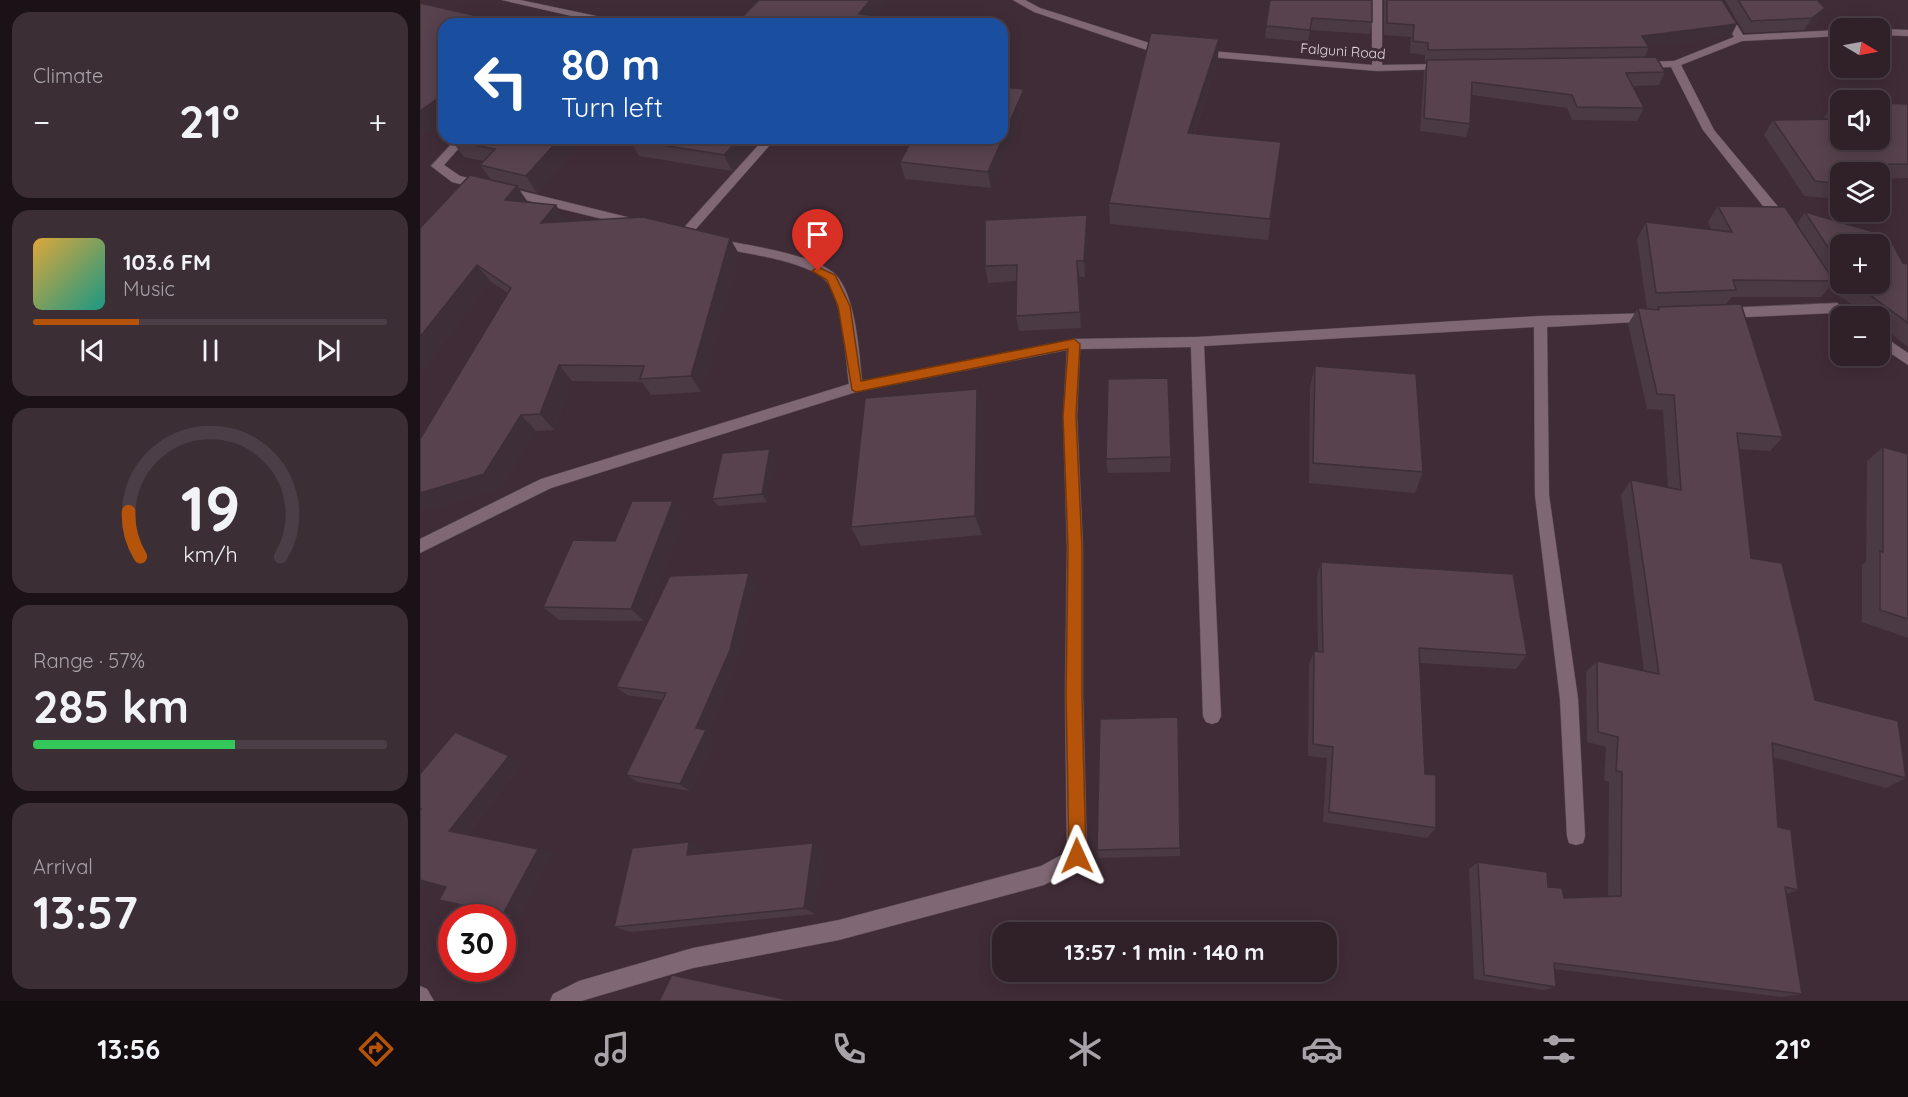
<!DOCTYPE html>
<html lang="en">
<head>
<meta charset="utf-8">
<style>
  :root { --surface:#302129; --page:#3c2e35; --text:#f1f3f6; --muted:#a8a3a8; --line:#4b3e46; --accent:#b45309 }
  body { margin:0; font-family:Quicksand,sans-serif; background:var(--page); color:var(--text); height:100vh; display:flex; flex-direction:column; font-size:22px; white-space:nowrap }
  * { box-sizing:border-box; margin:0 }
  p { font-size:20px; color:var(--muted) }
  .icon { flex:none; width:33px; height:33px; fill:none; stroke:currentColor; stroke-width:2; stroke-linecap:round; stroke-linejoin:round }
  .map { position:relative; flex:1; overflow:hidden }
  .panel { display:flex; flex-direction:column; gap:12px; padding:12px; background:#1a1217; width:420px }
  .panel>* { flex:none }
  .banner { position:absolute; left:18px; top:18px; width:570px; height:126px; border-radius:18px; box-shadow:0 3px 15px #0003,0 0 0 2px var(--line); background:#1a4fa0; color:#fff; overflow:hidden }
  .needle { width:39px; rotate:100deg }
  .fabs { position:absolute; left:1410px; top:18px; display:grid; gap:12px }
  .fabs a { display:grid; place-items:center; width:60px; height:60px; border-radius:12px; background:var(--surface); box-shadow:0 3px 15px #0003,0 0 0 2px var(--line); font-size:30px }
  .speed { position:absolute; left:18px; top:904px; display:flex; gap:12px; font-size:30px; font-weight:700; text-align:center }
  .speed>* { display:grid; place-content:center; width:78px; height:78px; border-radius:50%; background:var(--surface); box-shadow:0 3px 15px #0003,0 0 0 2px var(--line); line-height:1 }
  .speed .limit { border:9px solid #d22; background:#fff; color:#111 }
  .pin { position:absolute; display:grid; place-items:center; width:51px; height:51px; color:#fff; margin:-62px -26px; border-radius:50% 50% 50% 0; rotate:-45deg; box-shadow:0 0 6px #0007 }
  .pin .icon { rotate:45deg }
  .me { position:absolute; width:66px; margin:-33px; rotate:359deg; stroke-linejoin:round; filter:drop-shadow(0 0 4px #0008) }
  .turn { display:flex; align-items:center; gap:21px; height:126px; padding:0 24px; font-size:27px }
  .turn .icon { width:78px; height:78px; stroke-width:2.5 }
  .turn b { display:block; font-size:42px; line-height:51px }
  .big { font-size:45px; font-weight:800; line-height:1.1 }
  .panel .widget { flex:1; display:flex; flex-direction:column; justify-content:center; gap:9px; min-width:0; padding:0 21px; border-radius:18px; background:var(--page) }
  .panel .dial { align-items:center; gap:0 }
  .dial svg { height:156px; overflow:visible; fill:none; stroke:var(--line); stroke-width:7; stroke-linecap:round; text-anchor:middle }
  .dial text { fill:var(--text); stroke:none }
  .song { display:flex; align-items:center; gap:18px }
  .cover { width:72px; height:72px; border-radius:9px; background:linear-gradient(135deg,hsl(40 70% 55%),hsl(170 70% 35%)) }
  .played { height:6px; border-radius:3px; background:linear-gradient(90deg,var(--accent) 30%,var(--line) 30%) }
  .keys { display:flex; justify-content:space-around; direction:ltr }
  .heat { display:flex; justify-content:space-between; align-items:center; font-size:33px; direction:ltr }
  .charge { height:9px; border-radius:4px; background:linear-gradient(90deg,#34c759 57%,var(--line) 0) }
  .trip { position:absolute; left:572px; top:922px; width:345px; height:60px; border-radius:18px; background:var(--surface); box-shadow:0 3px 15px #0003,0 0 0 2px var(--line); font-weight:800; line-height:60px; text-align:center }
  .dock { display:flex; height:96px; justify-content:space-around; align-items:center; background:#130d10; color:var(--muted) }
  .dock .icon { width:42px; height:42px }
  .dock .on { color:var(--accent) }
  .dock b { font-size:27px; color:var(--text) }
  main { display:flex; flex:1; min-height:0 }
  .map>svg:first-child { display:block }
</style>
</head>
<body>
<main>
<section class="panel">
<div class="widget"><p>Climate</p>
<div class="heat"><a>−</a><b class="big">21°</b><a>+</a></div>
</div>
<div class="widget">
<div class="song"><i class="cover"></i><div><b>103.6 FM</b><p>Music</p></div></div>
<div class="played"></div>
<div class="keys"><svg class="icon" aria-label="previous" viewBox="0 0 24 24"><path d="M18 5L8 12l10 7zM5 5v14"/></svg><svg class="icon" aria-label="pause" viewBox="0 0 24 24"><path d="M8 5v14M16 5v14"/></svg><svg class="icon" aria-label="next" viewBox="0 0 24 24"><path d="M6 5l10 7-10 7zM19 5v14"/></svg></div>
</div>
<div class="widget dial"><svg viewBox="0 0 100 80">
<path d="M14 69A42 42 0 1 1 86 69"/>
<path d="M14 69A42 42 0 0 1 8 46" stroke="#b45309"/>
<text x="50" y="56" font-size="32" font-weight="700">19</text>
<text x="50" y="72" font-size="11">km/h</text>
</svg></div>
<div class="widget"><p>Range · 57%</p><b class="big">285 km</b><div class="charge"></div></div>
<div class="widget"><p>Arrival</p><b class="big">13:57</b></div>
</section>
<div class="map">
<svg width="1488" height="1001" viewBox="0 0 1488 1001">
  <rect width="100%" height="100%" fill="#402c37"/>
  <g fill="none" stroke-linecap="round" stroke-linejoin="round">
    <g stroke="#5a4a53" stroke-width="1">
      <g id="minor">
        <path d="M82,0h18l76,16 3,8h-10v-4z"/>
        <path d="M593,0h12l15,8 131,42 -5,3 -19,-3 -113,-38z"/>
        <path d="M952,0h10v65l62,-1 4,1v4l-71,2 -178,-15 -5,-3 5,-3 173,15z"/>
        <path d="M1292,0h10l21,35 97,-5v6l-98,5 -61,24 33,65 66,79 8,13 -2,3h-8l-75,-95 -32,-63 -29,1 -5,-3 5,-3 32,-1 60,-24z"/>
        <path d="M1460,29l28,1v6l-28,-1z"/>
        <path d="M37,138h11l-24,27 16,11 175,43 6,4 -6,4 -183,-45 -21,-16z"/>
        <path d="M345,138h11l-88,100h-8v-6z"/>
        <path d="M296,239c30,6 97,15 119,35 21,21 24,78 27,107l212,-42 123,-2 343,-21 118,-3 1,3 -6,5 -106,6 2,168 29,204 7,137 -2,7 -7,2 -7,-2 -2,-7 -7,-137 -25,-204 -1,-168 -330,19 17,370 -3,6 -6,2 -6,-2 -3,-6 -12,-369 -111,2 -3,67 6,132v148l4,161 -3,7 -40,21 -205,55 -146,28 -112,33h-31l3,-7 26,-13 114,-33 146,-28 202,-54 26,-14 -2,-156 2,-148 -4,-132 4,-66 -211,42 -305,96 -131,65v-14l121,-60 308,-95c-3,-23 -7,-87 -23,-103 -22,-22 -84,-27 -114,-35l-2,-3z"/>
        <path d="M1417,303l16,10 1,3 -14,1 -6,-4 -109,5 -6,-5 6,-5z"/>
        <path d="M1460,334l28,19v12l-28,-19z"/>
        <path d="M0,986l7,3 7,12h-14z"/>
      </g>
    </g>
    <use href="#minor" fill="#7f6874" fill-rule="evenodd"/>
  </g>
  <g fill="#4b3943" fill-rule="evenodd">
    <path d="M850,0l102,22 -2,12 -60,-4 -2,12 -43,-4z"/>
    <path d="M964,0h338l9,36 -82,10v1l-4,10 20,15 -6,13 -26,1 11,22 -7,13 -65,-1 -5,-12 -95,-13 -2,29 -4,13 -46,-6 4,-58 3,-11h-2v-7l-15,-2 1,-16 -27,-2z"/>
    <path d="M1305,0h92l1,20 -14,10 -60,3z"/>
    <path d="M798,59l-24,75 87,8 -13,98 -158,-16 -1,-21z"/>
    <path d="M604,89l2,16 -35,83 -86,-9 -5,-17z"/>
    <path d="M1414,103h6v37l68,-36v74l-28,1v-7h-40v27l-36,-3 -40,-61 9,-15 54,-1 -3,-2z"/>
    <path d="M164,138l-47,55 -19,-5 10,14 39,20 172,32 -38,138 -50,3 -9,-13 -70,-1 -18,49 -18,1 -37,58 -79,23v-73l88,-146 -18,-12 -70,92v-145l71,-48 -11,-15 4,-4 -20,-4 -12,-16z"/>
    <path d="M212,138h130l-30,33 -93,-15 -9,-16z"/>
    <path d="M1298,206l79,18 8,-12 98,51 5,1v83l-28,-22v-9h-12l-25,-18 -3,-1 -9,-12 -10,12h-89l-6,7 57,133 -13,14 -32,-2 13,109 64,142 91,78 -20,10 -113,-31 5,70 20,63 -12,4 16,100 -20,3 -228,-28 2,18 -12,3 -70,-11 -5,-110 9,-7 70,25 16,11 44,-2 1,-114 -5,-2 2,-33 -19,-5 -1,-70 11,-11 47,10 -23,-176 10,-15 37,7 -5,-77 -16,-1 -19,-85 10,-16 9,1 -10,-70 9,-17 66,8 -4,-8zM1420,244l40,40h-40z"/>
    <path d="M668,232l-3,45h-6l2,51 -62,3 -3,-15v-35l-28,2 -3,-17z"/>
    <path d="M895,366l108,106 -8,21 -106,-10 1,-96z"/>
    <path d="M557,389l6,22 -1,124 -121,11 -10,-19z"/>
    <path d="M1463,447l25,7v184l-46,-16v-57l4,-3 1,-101z"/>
    <path d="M350,449l4,7 -7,46 -49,4 -6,-7z"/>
    <path d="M751,457l-1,15 -62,1 -2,-14z"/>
    <path d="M253,501l12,14 -41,106 -85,-1 -16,-13 72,-66z"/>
    <path d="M901,562l206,93 -11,14 -96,-6 5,111 11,54 -9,10 -104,-16 4,-64 -19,-2 1,-91 5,-14 4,1 -1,-75z"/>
    <path d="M337,583l-19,76 -30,73 7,6 -25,53 -53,-9 -11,-7 37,-75 -36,-5 -11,-8z"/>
    <path d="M102,763l-56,72 72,14 14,5 -34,64 -63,-14 -16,-4 7,-13 -17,-4 -9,11v-83z"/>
    <path d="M269,842l14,7 -1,4 111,-10 10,8 -8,63 -184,18 -17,-5z"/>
    <path d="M760,848v8l-81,2 -2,-8z"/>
  </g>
  <g fill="#3d2e37">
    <path d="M450,0h17l-19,24 -9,-10z"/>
    <path d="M1405,8l-7,12 -14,10 8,-12z"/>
    <path d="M1317,24l-6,12 -90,11 1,-11z"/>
    <path d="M799,39l-1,20 -31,95 1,-21z"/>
    <path d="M604,89l2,16 -35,83 -3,-16z"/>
    <path d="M24,94v30l-7,5 -17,8v-26z"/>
    <path d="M140,138h24l-47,55 -11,-17z"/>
    <path d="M320,138h22l-30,33 -8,-16z"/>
    <path d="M97,186l11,17 -23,-3z"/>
    <path d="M136,205l11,17 -26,1z"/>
    <path d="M667,215l1,17 -3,45 -1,-16z"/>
    <path d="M310,238l9,16 -38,138 -10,-16z"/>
    <path d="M657,261l2,16 2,51 -1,-16z"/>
    <path d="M57,265l13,16 -70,92v-36z"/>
    <path d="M139,365l13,16 -18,49 -14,-16z"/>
    <path d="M557,389l6,22 -1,124 -7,-19z"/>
    <path d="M101,415l15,16 -37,58 -79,23v-19z"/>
    <path d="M350,449l4,7 -7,46 -5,-8z"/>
    <path d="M253,501l12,14 -41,106 -13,-12z"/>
    <path d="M329,573l8,10 -19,76 -30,73 7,6 -25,53 -10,-7 16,-56z"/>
    <path d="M89,756l13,7 -58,74 -15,-6z"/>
    <path d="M269,842l14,7 -2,13 -14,-7z"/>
    <path d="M393,843l10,8 -8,63 -11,-6z"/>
    <path d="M118,849l14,5 -34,64 -15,-4z"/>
    <path d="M0,880l9,3 -9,11z"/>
  </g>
  <g fill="#57424e" stroke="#3d2e37" stroke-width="1.5">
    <path d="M339,0h111l-11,14 83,10h-207z"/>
    <path d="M850,0h102v22l-60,-4 -2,12 -44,-4z"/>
    <path d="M967,0h335l15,24 -95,12 7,11 -221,3v-7l-15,-2 1,-16 -27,-2z"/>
    <path d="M1318,0h79l8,8 -13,10 -61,3z"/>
    <path d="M0,3l92,21h-68v70l-24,17z"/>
    <path d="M731,33l68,6 -31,94 93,9 -11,77 -161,-16z"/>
    <path d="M1236,57l9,15 -39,1 18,35 -67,-1 -5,-12 -100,-13 -2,42 -46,-6 3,-58z"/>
    <path d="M582,87l22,2 -36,83 -88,-10 13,-24h89z"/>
    <path d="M1414,103h6v5z"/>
    <path d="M1460,103l28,1v60l-60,1 4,7h-12v12l-25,-3 -42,-61 67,-1v21h40z"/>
    <path d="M35,138h105l-34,38 -46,-11 15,-16 -43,-8z"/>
    <path d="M212,138h108l-16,17 -94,-15z"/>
    <path d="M50,175l47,11 -12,14 51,5 -15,18 102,-6 87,21 -39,138 -51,3 4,-13 -85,-1 -19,49 -19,1 -37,59 -64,19v-54l91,-151 -34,-23 -57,72v-109z"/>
    <path d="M1298,206l67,1 49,74 -101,-1 3,10 -80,3 -10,-71 86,10z"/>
    <path d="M1385,212l83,24 15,27 5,1v59l-53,-39h25v-40h-40v22z"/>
    <path d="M667,215l-3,46h-7l3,51 -64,4 1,-51 -32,1v-46z"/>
    <path d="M1321,304l42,133 -46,-4 14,125 31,5 33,137 83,21 8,57 -134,-35 6,84 13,3 7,60 -13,-3 17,107 -248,-31 2,24 -72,-12 -6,-113 69,10 1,15 14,1 2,10 57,-2 1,-124 -6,-1 2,-34 -20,-5 -1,-71 62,13 -28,-194 50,10 -7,-95 -17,-1 -19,-86 21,2 -1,-3z"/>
    <path d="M895,366l101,8 7,98 -110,-9z"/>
    <path d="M748,378l3,79 -65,2 2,-80z"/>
    <path d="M557,389l-2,127 -124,11 14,-129z"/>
    <path d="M1463,447l25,7v165l-28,-9v-59l3,1z"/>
    <path d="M350,449l-8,45 -50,5 10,-46z"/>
    <path d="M212,501h41l-42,108 -88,-2 30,-67 42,1z"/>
    <path d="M901,562l192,12 14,81 -108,-7 6,126 11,1v53l-107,-16 4,-65 -20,-3 1,-93 9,1z"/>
    <path d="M329,573l-19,77 -34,78 10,2 -26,54 -54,-9 40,-82 -50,-6 54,-111z"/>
    <path d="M758,717l2,131 -83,2 3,-131z"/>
    <path d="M35,732l54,24 -60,75 89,18 -35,65 -64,-14 7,-13 -26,-7v-69l1,-2h-1v-35z"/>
    <path d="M269,842l-2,13 126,-12 -9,65 -190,19 18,-79z"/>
    <path d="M252,975l121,26h-134z"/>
  </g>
  <path fill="#b45309" stroke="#753606" stroke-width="1.5" d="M398,267l17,8 15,31 11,75 213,-42 6,5 -4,72 6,132v148l4,160 -3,7 -6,2 -6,-2 -2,-7 -3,-160 2,-148 -5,-132 5,-67 -212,43 -4,-2 -14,-84 -11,-26 -15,-9z"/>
  <g text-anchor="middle" stroke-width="6" stroke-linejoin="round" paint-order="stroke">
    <g font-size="14" fill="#e1d4da" stroke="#402c37">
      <text transform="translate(923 51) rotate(4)" y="5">Falguni Road</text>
    </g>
  </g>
</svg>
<div class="fabs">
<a><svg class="needle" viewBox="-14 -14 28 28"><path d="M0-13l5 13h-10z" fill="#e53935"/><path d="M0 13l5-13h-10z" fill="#a8a3a8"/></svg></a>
<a><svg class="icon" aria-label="sound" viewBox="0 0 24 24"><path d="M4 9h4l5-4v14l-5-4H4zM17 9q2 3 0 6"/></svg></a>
<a><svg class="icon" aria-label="layers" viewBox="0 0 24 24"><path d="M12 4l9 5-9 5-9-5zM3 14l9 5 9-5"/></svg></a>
<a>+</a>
<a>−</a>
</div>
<div class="speed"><div class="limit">30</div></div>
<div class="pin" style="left:398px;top:271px;background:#d93025"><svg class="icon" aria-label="arrive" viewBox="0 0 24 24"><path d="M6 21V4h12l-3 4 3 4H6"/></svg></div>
<svg class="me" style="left:657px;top:856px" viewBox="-20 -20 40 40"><path d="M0-17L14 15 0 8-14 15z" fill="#b45309" stroke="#fff" stroke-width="4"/></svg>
<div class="trip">13:57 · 1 min · 140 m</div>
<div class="banner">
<div class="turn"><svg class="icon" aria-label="left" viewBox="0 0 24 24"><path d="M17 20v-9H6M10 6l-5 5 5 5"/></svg><div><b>80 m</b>Turn left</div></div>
</div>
</div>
</main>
<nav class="dock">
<b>13:56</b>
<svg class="icon on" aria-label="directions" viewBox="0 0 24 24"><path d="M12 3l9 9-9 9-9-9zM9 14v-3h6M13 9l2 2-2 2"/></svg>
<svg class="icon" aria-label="music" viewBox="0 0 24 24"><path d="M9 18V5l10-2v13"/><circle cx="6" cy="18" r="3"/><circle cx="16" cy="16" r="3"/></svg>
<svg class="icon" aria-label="phone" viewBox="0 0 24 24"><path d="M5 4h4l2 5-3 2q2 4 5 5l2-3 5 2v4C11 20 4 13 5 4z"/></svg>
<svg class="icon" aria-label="climate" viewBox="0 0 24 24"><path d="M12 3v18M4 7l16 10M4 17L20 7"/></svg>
<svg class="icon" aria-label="car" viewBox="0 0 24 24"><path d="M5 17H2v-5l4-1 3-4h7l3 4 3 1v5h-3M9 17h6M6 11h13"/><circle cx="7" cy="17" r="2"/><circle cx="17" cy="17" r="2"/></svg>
<svg class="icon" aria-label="filters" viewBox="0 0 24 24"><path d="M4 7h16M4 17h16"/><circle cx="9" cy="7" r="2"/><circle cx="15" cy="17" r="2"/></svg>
<b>21°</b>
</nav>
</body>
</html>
